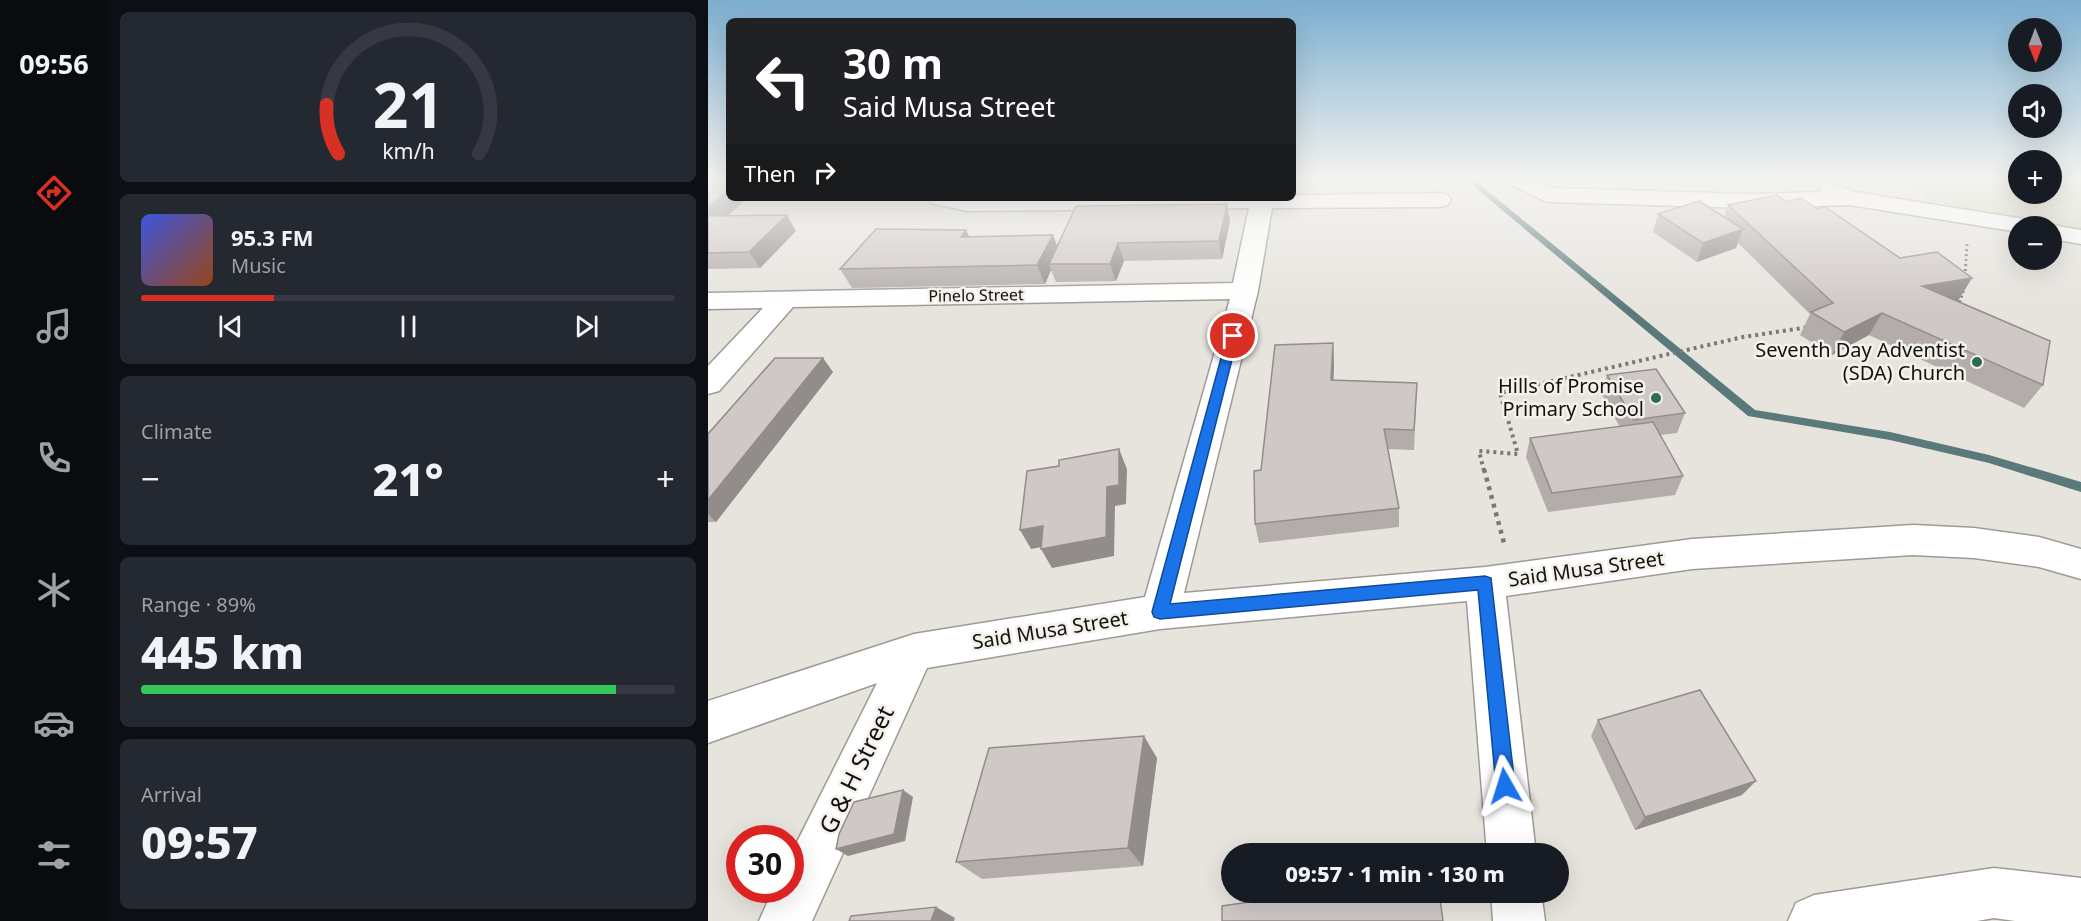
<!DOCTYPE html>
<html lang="en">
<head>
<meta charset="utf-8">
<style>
  :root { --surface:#171b24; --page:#242831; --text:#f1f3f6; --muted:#9ea1a6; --line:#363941; --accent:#d93025 }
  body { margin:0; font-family:"Noto Sans",sans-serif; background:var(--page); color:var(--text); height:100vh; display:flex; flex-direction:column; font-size:22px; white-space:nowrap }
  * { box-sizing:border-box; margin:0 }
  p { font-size:20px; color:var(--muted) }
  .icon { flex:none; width:33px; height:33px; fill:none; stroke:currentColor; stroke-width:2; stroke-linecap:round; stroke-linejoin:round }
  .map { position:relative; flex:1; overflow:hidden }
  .side { display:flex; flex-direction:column; gap:12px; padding:12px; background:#0d0f14; width:600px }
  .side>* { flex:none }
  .top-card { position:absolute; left:18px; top:18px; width:570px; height:183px; border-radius:9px; box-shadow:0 6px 24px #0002; background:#202124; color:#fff; overflow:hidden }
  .needle { width:39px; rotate:179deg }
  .fabs { position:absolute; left:1300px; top:18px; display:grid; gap:12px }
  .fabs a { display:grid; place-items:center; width:54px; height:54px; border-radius:50%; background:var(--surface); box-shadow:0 6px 24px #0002; font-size:30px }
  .speed { position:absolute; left:18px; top:825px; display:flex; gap:12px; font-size:30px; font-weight:700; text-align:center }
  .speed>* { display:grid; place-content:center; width:78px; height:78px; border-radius:50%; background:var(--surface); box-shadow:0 6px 24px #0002; line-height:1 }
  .speed .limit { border:9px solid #d22; background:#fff; color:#111 }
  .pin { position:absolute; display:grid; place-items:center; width:51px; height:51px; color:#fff; margin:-26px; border:3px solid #fff; border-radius:50%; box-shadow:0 2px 6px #0007 }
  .me { position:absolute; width:66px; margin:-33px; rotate:354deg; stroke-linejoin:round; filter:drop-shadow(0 0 4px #0008) }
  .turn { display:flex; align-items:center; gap:21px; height:126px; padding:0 18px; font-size:27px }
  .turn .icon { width:78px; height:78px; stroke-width:2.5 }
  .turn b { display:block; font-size:42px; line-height:51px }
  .then { display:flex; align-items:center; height:57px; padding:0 18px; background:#0003; gap:12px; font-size:22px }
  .big { font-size:45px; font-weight:800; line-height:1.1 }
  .side .card { flex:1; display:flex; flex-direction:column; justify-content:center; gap:9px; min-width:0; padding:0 21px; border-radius:9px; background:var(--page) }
  .side .dial { align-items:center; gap:0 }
  .dial svg { height:156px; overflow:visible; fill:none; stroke:var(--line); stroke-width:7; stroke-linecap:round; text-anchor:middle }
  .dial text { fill:var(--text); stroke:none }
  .song { display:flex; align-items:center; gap:18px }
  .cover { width:72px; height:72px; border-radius:9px; background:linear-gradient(135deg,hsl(230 70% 55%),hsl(20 70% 35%)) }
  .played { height:6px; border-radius:3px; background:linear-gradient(90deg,var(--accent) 25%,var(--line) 25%) }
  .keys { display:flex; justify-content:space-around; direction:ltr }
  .heat { display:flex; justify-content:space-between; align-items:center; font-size:33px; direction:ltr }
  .charge { height:9px; border-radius:4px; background:linear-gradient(90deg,#34c759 89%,var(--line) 0) }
  .trip { position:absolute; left:513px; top:843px; width:348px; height:60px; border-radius:30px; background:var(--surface); box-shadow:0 6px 24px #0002; font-weight:800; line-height:60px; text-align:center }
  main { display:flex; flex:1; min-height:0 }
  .dock { display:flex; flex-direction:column; width:108px; justify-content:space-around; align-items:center; background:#090b0e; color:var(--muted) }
  .dock .icon { width:42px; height:42px }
  .dock .selected { color:var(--accent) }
  .dock b { font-size:27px; color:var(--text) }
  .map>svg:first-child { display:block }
</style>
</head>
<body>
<main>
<nav class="dock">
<b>09:56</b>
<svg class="icon selected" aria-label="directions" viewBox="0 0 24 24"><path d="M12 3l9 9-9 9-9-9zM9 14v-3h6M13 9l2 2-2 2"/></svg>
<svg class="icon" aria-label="music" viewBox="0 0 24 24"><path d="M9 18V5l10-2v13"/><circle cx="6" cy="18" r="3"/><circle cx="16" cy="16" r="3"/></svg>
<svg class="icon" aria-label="phone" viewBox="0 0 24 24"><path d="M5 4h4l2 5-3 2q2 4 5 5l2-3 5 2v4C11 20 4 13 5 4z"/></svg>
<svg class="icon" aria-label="climate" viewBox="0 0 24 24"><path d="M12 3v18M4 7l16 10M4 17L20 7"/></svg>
<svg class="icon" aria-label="car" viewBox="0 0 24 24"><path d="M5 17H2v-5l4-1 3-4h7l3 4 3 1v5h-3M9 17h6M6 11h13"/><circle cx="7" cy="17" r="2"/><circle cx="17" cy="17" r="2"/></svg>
<svg class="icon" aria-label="filters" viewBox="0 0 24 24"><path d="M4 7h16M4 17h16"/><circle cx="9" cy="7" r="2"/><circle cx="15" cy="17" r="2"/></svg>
</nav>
<section class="side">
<div class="card dial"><svg viewBox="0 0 100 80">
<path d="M14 69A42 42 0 1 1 86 69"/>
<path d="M14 69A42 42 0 0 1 8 44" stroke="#d93025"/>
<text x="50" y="56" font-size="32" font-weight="700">21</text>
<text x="50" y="72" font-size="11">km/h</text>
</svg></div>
<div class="card">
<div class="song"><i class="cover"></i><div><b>95.3 FM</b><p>Music</p></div></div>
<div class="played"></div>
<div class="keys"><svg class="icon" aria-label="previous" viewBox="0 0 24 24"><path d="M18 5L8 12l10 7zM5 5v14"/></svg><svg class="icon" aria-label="pause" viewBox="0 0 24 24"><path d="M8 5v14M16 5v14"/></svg><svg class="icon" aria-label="next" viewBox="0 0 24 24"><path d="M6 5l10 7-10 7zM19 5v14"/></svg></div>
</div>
<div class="card"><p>Climate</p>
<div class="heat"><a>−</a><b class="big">21°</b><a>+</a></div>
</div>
<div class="card"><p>Range · 89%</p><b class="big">445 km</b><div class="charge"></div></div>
<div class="card"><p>Arrival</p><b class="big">09:57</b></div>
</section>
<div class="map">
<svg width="1373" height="921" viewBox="0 0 1373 921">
  <rect width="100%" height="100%" fill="#e7e4de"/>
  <path fill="#d4d8c0" d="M1198,179h113v15h33v-15h29v51l-152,-29z"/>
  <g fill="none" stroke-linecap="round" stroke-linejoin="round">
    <path fill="#5a797b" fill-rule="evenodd" d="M757,179h8l282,231 135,22 99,23 92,27v10l-92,-29 -99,-23 -142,-24z"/>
    <g stroke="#9d9b95" stroke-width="3">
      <g id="street">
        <path d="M799,179h26l19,9 197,6 72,-2 -1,-2 3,-5 8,-2 24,9 169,27 8,2 4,5h-17v6l-169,-27 -101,3 -202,-6 -37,-18z"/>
        <path d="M732,193l8,2 3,5 -3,5 -8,2 -168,1 -14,83 -74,302 301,-26 207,-28 221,-14 61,3 65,9 42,12v30l-42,-12 -65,-9 -61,-3 -221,14 -186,27 30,258h-49l-20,-253 -307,28 -233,39 -115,253h-53l14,-31h17v-34l87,-173 -169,60v-42l206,-67 231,-37 85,-298 -437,8 -74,84 -11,3v-28l55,-58 -55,1v-16l525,-10 16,-75 -282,3 -36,-8 -3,-5h365v-3z"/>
        <path d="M1344,225l29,5v14l-29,-5v-13h-6z"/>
        <path d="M1286,868l87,10v43h-66l-21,-3 -17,3h-189l8,-18 18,-8z"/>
        <path d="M783,892h50l4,29h-52z"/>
      </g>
    </g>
    <g stroke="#7a7874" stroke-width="3" stroke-dasharray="2 3" stroke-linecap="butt">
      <path d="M1257,276l2,-32"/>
      <path d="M1250,307l7,-21"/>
    </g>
    <path stroke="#7a7874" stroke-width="4" stroke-dasharray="3 4" stroke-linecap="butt" d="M776,471l-5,-20 39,3 -18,-61 243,-56 66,-10"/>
    <path stroke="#7a7874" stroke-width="4.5" stroke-dasharray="4 5" stroke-linecap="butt" d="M776,469l20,74"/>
    <use href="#street" fill="#fff" fill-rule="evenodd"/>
  </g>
  <g fill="#b3acab">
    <path d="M0,179l20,37 68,15 -36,37 -52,1z"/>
    <path d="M1078,202l172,99h-2l87,84 -19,23 -155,-73 -37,20 -32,-20 10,-21 -72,-71 -2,5 -39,14 -44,-30 5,-18 66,3 4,-12z"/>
    <path d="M522,221l-8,38 -98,2 -8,20 -60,1 -5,-12 -6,14 -193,4 -12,-19 126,-39 3,6 88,11z"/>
    <path d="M625,343l1,20 -1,17 84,3 -3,67 -26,-1 11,59v19l-140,16 -4,-19z"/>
    <path d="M125,372l-117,150h-8v-88z"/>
    <path d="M899,375l78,38 -8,20 -17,2 23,41 -8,19 -127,17 -22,-55 4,-19 90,-11 -18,-32z"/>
    <path d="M890,720l144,75 -107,35 -44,-94z"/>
    <path d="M449,758l-14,108 -161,13 -26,-17z"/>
  </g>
  <g fill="#928c8b">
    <path d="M21,190v8h19l-38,33 -2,-2v-22z"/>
    <path d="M519,204l3,17 -8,38 -3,-18z"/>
    <path d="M79,215l9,16 -36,37 -11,-16z"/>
    <path d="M1035,229l-7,19 -39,14 6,-19z"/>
    <path d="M258,230l9,19 -14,-12z"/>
    <path d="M345,235l7,18 -11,11 2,6 -6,14 -8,-19z"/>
    <path d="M410,243l6,18 -8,20 -6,-17z"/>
    <path d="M1264,278l-14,23 -49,8 13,-23z"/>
    <path d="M1174,313l-13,22 -37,20 12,-23z"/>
    <path d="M625,343l1,20 -1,37 -2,-20z"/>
    <path d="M115,358l10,14 -117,150 -8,-8v-14z"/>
    <path d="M411,449l8,20 -1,35 -11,2 -1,50 -62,12 -11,-19 66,-62z"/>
    <path d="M335,526l10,19 -22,4 -11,-19z"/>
    <path d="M436,736l13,22 -14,108 -15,-18z"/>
    <path d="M1048,781l-14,14 -107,35 10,-13z"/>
    <path d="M195,790l10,7 -8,44 -57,15 -12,-7z"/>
    <path d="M228,907l19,11 -1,3h-23z"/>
  </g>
  <g fill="#d0c8c7" stroke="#928c8b" stroke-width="1.5">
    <path d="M0,179h21v11l-21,17z"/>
    <path d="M1069,195l9,7 15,-4 16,11 8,-2 75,51 37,-6 35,26 -50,8 128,55 -7,44 -161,-72 -38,19 -33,-20 22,-9 -105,-98z"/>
    <path d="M991,201l44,28 -40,14 -45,-29z"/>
    <path d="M519,204l-8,37 -101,2 -8,21h-61l27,-58z"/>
    <path d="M79,215l-38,37 -41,1v-37z"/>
    <path d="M168,229l90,1 -5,7 92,-2 -16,30 -197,4z"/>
    <path d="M625,343l-2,37 86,3 -3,47 -30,-1 15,79 -144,16 -1,-53 7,-1 14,-125z"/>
    <path d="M67,358h48l-115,142v-66z"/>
    <path d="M948,369l29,44 -51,7 -27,-45z"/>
    <path d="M945,422l30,54 -131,17 -22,-55z"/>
    <path d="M411,449v36l-12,2 -1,50 -65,12 2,-23 -23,4 7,-59 32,-5v-6z"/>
    <path d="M992,690l56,91 -111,36 -47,-97z"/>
    <path d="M436,736l-16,112 -172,14 33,-114z"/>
    <path d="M195,790l-9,44 -58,15 3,-15 15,-32z"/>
    <path d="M611,892h120l4,29h-221v-15z"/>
    <path d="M228,907l-5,14h-82l2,-5z"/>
  </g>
  <linearGradient id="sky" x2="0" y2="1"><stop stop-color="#7baecf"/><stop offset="0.58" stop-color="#f4f3f0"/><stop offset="1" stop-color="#f4f3f0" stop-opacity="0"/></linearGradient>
  <rect width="1373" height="308" fill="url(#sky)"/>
  <path fill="#1a73e8" stroke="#114b97" stroke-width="1.5" d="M525,333l5,3 -68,268 315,-28 6,2 24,208 -3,7 -7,2 -7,-2 -2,-7 -18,-196 -318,29 -6,-2 -2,-5 75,-276z"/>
  <g fill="#2c6956" stroke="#f4f1eb" stroke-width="2">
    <circle cx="1269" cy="362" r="6"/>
    <circle cx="948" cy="398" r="6"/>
  </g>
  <g text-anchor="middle" stroke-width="5" stroke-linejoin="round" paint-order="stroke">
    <g font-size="16" fill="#12110f" stroke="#f4f1eb">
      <text transform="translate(268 295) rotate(-1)" y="6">Pinelo Street</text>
    </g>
    <g font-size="20" fill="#12110f" stroke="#f4f1eb" text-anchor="end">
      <text x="1257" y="357">Seventh Day Adventist<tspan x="1257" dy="23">(SDA) Church</tspan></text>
      <text x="936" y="393">Hills of Promise<tspan x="936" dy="23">Primary School</tspan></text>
    </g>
    <g font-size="20" fill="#12110f" stroke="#f4f1eb">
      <text transform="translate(878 569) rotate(-8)" y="7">Said Musa Street</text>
      <text transform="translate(342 630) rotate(-9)" y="7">Said Musa Street</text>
    </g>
    <g font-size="24" fill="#12110f" stroke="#f4f1eb">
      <text transform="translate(149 770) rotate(-64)" y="8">G &amp; H Street</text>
    </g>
  </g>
</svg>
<div class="fabs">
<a><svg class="needle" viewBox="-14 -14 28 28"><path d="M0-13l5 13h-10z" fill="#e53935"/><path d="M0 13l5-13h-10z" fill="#9ea1a6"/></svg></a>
<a><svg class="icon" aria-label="sound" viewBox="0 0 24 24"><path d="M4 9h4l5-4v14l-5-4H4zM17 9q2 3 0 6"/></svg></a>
<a>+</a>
<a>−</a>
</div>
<div class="speed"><div class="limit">30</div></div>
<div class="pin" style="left:525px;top:336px;background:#d93025"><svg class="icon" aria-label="arrive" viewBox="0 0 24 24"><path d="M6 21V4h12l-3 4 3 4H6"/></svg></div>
<svg class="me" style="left:797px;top:786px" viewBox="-20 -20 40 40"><path d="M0-17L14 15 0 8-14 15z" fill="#1a73e8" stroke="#fff" stroke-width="4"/></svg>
<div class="trip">09:57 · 1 min · 130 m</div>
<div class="top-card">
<div class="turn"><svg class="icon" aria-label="left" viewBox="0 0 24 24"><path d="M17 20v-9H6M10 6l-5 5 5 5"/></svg><div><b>30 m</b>Said Musa Street</div></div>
<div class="then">Then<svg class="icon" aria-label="right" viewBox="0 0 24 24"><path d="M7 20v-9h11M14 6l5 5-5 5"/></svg></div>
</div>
</div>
</main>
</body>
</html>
